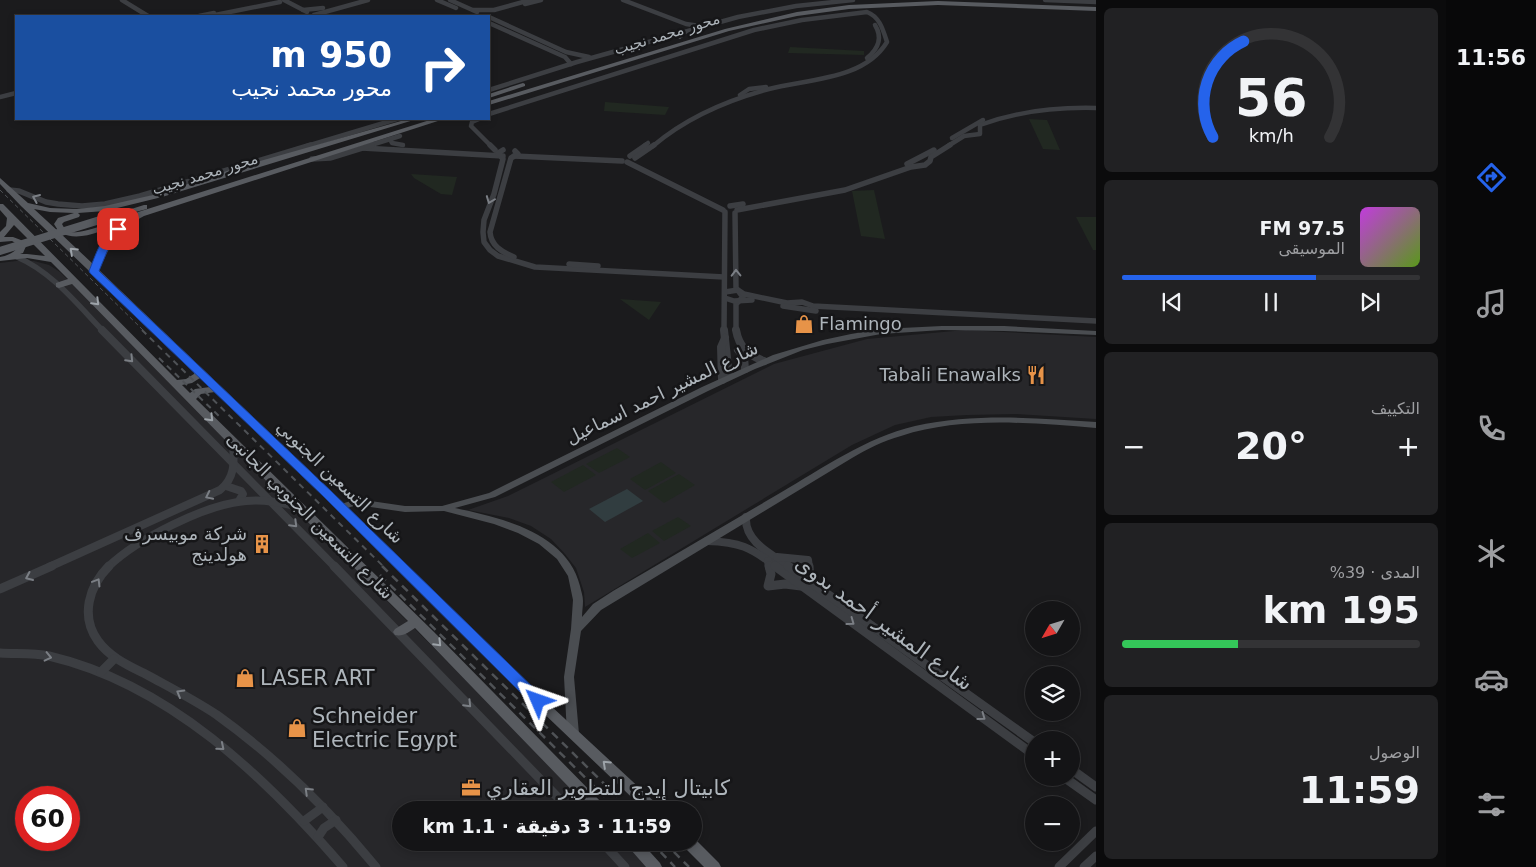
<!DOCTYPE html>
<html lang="ar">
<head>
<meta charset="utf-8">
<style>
  :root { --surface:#141416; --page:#212123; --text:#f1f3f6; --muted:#9d9ea1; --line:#333335; --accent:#2563eb }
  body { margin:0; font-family:"DejaVu Sans","Noto Naskh Arabic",sans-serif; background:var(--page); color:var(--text); direction:rtl; height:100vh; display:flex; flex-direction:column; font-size:19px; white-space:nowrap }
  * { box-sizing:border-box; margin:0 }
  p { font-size:16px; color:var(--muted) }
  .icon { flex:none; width:28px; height:28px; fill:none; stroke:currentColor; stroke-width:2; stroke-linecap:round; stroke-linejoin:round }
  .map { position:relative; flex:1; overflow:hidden; direction:ltr }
  .sheet { display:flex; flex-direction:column; gap:8px; padding:8px; background:#0b0b0c; width:350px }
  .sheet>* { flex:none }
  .banner { position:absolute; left:15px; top:15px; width:475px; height:105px; border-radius:0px; box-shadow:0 2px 8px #0003,0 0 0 1px var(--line); direction:rtl; background:#1a4fa0; color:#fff; overflow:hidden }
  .needle { width:32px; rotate:231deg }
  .fabs { position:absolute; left:1025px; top:601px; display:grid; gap:10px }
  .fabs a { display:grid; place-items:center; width:55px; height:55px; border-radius:50%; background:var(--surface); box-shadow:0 2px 8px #0003,0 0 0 1px var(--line); font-size:25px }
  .speed { position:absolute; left:15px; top:786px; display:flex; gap:10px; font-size:25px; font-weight:700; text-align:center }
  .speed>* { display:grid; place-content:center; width:65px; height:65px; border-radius:50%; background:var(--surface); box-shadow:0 2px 8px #0003,0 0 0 1px var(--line); line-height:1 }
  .speed .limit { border:8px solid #d22; background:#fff; color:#111 }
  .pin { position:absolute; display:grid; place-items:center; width:42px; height:42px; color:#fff; margin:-21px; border-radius:10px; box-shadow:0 2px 8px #0006 }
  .me { position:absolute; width:55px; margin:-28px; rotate:313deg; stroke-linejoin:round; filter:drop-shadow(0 0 4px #0008) }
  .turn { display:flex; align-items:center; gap:18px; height:105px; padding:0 15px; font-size:22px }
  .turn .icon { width:65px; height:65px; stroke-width:2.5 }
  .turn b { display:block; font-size:35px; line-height:42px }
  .big { font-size:38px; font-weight:700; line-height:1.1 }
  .sheet .card { flex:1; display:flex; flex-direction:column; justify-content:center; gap:8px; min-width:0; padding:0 18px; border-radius:8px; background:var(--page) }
  .sheet .dial { align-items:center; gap:0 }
  .dial svg { height:130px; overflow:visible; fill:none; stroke:var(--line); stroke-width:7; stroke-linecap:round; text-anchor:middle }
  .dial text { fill:var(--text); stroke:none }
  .song { display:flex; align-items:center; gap:15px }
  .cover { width:60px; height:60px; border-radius:8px; background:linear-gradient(135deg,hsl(290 70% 55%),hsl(90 70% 35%)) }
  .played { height:5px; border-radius:2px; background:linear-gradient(90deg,var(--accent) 65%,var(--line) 65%) }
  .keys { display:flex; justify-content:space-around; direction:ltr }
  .heat { display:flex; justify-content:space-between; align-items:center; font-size:28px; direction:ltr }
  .charge { height:8px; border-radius:4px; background:linear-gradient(90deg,#34c759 39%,var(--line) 0) }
  .trip { position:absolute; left:392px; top:801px; width:310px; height:50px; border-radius:25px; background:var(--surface); box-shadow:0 2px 8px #0003,0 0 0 1px var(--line); font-weight:700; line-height:50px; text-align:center; direction:rtl }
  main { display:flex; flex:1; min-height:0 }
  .dock { display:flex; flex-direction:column; width:90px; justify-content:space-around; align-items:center; background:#080809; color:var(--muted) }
  .dock .icon { width:35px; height:35px }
  .dock .selected { color:var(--accent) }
  .dock b { font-size:22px; color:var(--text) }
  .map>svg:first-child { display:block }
</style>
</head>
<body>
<main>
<nav class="dock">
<b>11:56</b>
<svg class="icon selected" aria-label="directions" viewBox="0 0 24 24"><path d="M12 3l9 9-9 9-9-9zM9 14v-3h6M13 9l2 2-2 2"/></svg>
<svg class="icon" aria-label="music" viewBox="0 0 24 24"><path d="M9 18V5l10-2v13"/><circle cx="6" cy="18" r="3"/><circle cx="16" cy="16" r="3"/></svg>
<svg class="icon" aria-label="phone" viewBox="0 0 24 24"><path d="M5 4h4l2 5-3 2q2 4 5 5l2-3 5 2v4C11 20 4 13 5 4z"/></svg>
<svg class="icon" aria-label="climate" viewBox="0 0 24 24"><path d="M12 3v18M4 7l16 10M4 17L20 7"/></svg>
<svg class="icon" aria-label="car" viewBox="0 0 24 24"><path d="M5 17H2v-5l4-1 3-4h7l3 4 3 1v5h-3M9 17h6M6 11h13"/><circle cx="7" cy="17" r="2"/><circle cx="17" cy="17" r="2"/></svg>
<svg class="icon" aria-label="filters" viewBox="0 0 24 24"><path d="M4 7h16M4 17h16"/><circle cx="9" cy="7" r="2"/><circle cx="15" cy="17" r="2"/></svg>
</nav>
<section class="sheet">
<div class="card dial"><svg viewBox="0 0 100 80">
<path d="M14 69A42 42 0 1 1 86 69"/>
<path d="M14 69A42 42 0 0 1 33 10" stroke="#2563eb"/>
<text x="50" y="56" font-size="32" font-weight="700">56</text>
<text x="50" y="72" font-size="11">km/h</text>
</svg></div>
<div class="card">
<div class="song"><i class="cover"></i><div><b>97.5 FM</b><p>الموسيقى</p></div></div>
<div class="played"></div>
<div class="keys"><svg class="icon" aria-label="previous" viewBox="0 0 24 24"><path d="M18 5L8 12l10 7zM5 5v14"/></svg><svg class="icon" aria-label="pause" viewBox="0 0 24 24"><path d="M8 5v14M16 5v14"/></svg><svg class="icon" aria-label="next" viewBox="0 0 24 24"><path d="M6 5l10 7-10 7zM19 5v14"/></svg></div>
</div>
<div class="card"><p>التكييف</p>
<div class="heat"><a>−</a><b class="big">20°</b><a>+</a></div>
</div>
<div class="card"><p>المدى · 39%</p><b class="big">195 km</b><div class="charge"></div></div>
<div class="card"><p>الوصول</p><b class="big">11:59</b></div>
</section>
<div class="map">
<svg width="1096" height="867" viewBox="0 0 1096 867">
  <rect width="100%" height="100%" fill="#1b1b1d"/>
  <g fill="#27272a" fill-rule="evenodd">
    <path d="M16,261h18l15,4 11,7 535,538h-194v32l226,1 25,24h-652v-604zM26,798h43v42h-43z"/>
    <path d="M965,330l131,7v82l-80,-5 -49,1 -36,2 -36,8 -43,20 -267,162 -1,-15 -8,-24 -11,-14 -14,-15 -20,-13 -22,-8 -41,-8 40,-14 266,-132 93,-25z"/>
  </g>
  <g fill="#212821">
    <path d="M790,47l74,4v4l-76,-2z"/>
    <path d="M605,102l64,5 -4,8 -61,-4z"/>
    <path d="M1029,119l18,1 13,30 -17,-1z"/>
    <path d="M411,174l46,3 -5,18 -11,-1 -27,-16z"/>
    <path d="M874,190l11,49 -24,-3 -9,-45z"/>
    <path d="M1076,217h20v33h-3z"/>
    <path d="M620,299l41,3 -12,18z"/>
    <path d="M617,448l13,9 -31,16 -13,-9z"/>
    <path d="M661,462l15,11 -31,17 -15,-11z"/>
    <path d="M583,465l13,10 -32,17 -13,-10z"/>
    <path d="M679,474l16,11 -31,18 -16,-12z"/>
    <path d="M678,517l13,9 -27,15 -12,-10z"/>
    <path d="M648,533l12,10 -28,15 -12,-9z"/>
  </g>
  <path fill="#313d40" d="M627,489l16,12 -38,21 -16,-13z"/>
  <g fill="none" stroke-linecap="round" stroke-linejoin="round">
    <g stroke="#3c3e42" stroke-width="4.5">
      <path d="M122,0l26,16"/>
      <path d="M284,0l23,12"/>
      <path d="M437,0l19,8"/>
      <path d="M450,0l27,12"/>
      <path d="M623,0l63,24 14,2"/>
      <path d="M1045,0l51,2"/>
      <path d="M525,4l16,-4"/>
      <path d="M303,10l20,-2"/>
      <path d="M473,10h21l36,-10"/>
      <path d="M314,15l54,-15"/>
      <path d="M199,16l15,-3"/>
      <path d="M210,16l70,-14"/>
      <path d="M489,17l77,35 23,5"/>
      <path d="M489,23l76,34 6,7"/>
      <path d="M867,58c11,-9 16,-20 8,-33"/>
      <path d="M489,90l88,-28 161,-45 58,-11 57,-6"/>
      <path d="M740,95l9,-6 17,-2"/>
      <path d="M0,97l16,-4"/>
      <path d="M489,114l265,-84 48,-10 65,-8c13,5 16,18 20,30 -23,38 -79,37 -118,47 -41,11 -83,29 -116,57"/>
      <path d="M479,119l-7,3 -1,4 20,20"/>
      <path d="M952,138l31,-18"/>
      <path d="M390,139l2,4 11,2"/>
      <path d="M307,146l90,-27"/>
      <path d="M368,146l32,-10"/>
      <path d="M644,146l4,-3"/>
      <path d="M948,146l16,-10 16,-2v-9c38,-14 76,-18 116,-17"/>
    </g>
    <g stroke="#3c3e42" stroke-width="5.5">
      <path d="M490,145l5,5"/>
      <path d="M362,148l141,8"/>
      <path d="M503,150l-5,3 5,6 -9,35 -10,26 -1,12 1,10 6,8 8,6 37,11 189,10"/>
      <path d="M514,156l108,5"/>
      <path d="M630,156l16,-11"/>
      <path d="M635,158l19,-13"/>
      <path d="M312,159l18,-1 42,-13"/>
      <path d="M627,162l96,48"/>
      <path d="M907,164l27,-14"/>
      <path d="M9,190l10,1 27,11 12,2 24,2 23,-2 35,-8 171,-51"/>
      <path d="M730,206l13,-2"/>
      <path d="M737,210l108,-20 66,-23 14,-2 5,-4 1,-4 19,-12"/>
      <path d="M735,213l1,75 7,9 -7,7v27"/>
      <path d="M17,257c35,15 60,47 86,74"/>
      <path d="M514,257c-12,-5 -23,-11 -24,-25l21,-74 7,-4 -3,-3"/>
      <path d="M569,264l29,2"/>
      <path d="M725,292l13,-2 6,4 43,9 15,-1 11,4 283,15"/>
      <path d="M725,298l9,3 18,-1"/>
      <path d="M783,306l33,5"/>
      <path d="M724,331l1,-119"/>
    </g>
    <g stroke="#3c3e42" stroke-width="8">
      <path d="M102,330l233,237"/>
      <path d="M724,330l5,46"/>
      <path d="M736,330c3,17 12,25 28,31"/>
      <path d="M738,350l6,7 1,12"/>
      <path d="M722,380l-1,-33 4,-9"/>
      <path d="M226,486l15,5 2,3 -4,7"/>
      <path d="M746,517c-2,25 27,38 44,50"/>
      <path d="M707,541c33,1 43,6 70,26"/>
      <path d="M777,557l31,3 1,7"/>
      <path d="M768,561l1,6"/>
      <path d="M49,567l171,-77c16,-13 14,-29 13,-48"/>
      <path d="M108,567c29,-28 98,-63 138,-66 18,-2 36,2 54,6"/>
    </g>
    <g stroke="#3c3e42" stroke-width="9">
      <path d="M109,566c-20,20 -29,50 -11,75 13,18 34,26 53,36 22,12 45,24 66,38 60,43 112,95 159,152"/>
      <path d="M334,566l236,244"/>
      <path d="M769,566l2,8 -3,12 17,-2 16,2"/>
      <path d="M775,566l259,189"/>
      <path d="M788,566l246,176"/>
      <path d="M809,566l1,16"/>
      <path d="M0,589l52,-23"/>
      <path d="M0,653c16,1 34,0 49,3 120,28 216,121 294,211"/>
      <path d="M101,672l13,-13"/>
      <path d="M1071,769l25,18"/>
      <path d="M1065,778l31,22"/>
      <path d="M304,821l19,-14"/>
      <path d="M318,837l6,-9 12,-8"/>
      <path d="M602,842l23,25"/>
      <path d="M1059,867l37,-36"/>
      <path d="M1084,867l12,-11"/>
    </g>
    <path fill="#4a4d51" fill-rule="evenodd" d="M942,326h62l92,5v4l-92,-4 -62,-1 -61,4 -54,10 -24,6 -48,19 -47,22 -213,106 -40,11c47,10 112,25 125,78 1,5 3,10 3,15 0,5 -1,11 -1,16l11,-13 20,-13c56,-33 111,-65 167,-98 43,-25 85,-55 135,-67 60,-13 121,-8 181,-4v6c-64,-5 -133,-12 -195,8 -18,5 -34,13 -49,22l-251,152 -20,21 -7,46 5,57 -2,3 -4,2 -4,-2 -2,-3 -3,-57 7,-48 2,-29 -5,-24 -11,-17 -18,-15 -21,-11 -24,-9 -50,-13 -39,1 -48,-7 -16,5 -5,-3 2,-2 19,-6 48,7h37l47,-13 213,-106 71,-32 50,-15 28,-6 30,-5z"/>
    <g fill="#585b60" fill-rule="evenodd">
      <path d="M938,1l158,6v4l-158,-6 -89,4 -52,7 -68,15 -240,74v-4l236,-72 72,-17 52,-7z"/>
      <path d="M674,33l9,4 -3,2 -9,-4z"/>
      <path d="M523,83l2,1v2l-36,12v-4z"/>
      <path d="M408,119h9l-255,78 -57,14 -27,2 2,2 -1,2 -15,5 -2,2c2,4 4,7 8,8 10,3 58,-14 68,-20l295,-93h9l-1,1 -297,96c-24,12 -35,30 -45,54l246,235 178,175 136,126 2,4h-16l-130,-124 -178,-177 -122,-117 -14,2 -5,5 238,233 171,174 2,4h-16l-176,-182c-6,4 -12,9 -20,7l-2,-3 2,-3 13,-8 -179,-177 -157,-160 -13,4 -3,-1v-4l12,-4 -17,-17 -24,-4 -27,3v-4c7,-1 16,-5 19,-12l-7,-4 -12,1v-10l6,-6 1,-8 -7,-8v-6h3l174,176 9,-1 8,-5v-3l-173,-165 -21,-22v-6l28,25 22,5 27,1 28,-3 52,-12 79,-26zM34,209l16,3 24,1 -16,5 -4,6 5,8zM120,224l-12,14 -15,26 -33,-31c20,9 41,-2 60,-9zM14,225l31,31 -18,-2h-7l3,-1 4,-9 -1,-2 -13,-5h-9zM200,378l10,9 -15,2 -5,4 -8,-8 10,-2z"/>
      <path d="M144,205h3v4l-31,8 -4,-2z"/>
      <path d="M694,838l25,25 2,4h-17l-21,-21 -2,-4h13z"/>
      <path d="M624,842h17l19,21 2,4h-16z"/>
    </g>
    <path stroke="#4f5256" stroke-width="1" stroke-dasharray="4 3" stroke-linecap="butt" d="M0,190l144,141"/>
    <g stroke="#4f5256" stroke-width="2" stroke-dasharray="6 5" stroke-linecap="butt">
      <path d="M142,330l242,237"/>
      <path d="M159,358l63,61"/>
    </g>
    <g stroke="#4f5256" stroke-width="2.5" stroke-dasharray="8 6" stroke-linecap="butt">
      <path d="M382,566l249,244"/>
      <path d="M380,575l238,235"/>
      <path d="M651,842l24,25"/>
      <path d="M664,842l25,25"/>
    </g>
    <path stroke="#585b60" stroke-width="8" d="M0,251l116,-36"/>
  </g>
  <defs><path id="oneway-chevron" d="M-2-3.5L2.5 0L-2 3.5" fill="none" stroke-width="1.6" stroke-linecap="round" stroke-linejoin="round" transform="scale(1.25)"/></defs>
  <g stroke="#7b7f85">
    <use href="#oneway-chevron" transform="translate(36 198) rotate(-157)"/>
    <use href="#oneway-chevron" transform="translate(490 200) rotate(111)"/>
    <use href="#oneway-chevron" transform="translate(736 273) rotate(-91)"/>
    <use href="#oneway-chevron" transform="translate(130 359) rotate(46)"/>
    <use href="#oneway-chevron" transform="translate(209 496) rotate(154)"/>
    <use href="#oneway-chevron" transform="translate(294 524) rotate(45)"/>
    <use href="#oneway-chevron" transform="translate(29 577) rotate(156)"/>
    <use href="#oneway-chevron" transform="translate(97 582) rotate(-59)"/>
    <use href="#oneway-chevron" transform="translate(851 622) rotate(36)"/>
    <use href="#oneway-chevron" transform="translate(48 657) rotate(13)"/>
    <use href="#oneway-chevron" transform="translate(180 693) rotate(-150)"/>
    <use href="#oneway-chevron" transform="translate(468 704) rotate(46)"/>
    <use href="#oneway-chevron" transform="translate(982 717) rotate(36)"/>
    <use href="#oneway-chevron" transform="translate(221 747) rotate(40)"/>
    <use href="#oneway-chevron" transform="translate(308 791) rotate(-136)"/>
  </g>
  <g stroke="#9da3a9">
    <use href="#oneway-chevron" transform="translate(73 251) rotate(-137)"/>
    <use href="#oneway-chevron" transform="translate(96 302) rotate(45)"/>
    <use href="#oneway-chevron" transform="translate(210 418) rotate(46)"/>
    <use href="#oneway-chevron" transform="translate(438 643) rotate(46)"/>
    <use href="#oneway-chevron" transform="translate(606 764) rotate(-137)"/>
  </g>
  <path fill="#2563eb" stroke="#184099" d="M118,226l4,3 -11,13 -12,29 232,220 212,206 2,4 -2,4 -5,1 -5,-1 -210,-209 -233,-223 -1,-2c6,-14 13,-39 29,-45z"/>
  <defs>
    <g id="shop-bare" transform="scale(1.5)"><path d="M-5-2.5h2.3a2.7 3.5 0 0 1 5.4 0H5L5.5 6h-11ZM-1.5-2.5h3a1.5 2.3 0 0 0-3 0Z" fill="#e79348" stroke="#161618" stroke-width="2.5" paint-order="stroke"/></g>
    <g id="restaurant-bare" transform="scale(1.5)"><path d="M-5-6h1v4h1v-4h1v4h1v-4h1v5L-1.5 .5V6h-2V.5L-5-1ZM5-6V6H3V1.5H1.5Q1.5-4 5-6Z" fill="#e79348" stroke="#161618" stroke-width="2.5" paint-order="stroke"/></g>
    <g id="building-bare" transform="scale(1.5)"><path d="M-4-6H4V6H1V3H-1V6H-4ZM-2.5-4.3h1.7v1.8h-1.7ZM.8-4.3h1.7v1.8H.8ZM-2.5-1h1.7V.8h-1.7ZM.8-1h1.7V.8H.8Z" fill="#e79348" stroke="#161618" stroke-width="2.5" paint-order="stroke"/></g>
    <g id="office-bare" transform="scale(1.5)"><path d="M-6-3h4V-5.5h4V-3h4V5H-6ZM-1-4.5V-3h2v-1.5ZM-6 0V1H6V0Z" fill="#e79348" stroke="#161618" stroke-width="2.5" paint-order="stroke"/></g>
  </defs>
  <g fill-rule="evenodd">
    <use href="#shop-bare" x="804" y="324"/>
    <use href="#restaurant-bare" x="1036" y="375"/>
    <use href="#building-bare" x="262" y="544"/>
    <use href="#shop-bare" x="245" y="678"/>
    <use href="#shop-bare" x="297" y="728"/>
    <use href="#office-bare" x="471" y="788"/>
  </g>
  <g text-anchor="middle" stroke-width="5" stroke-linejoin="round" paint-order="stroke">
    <g font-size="15" fill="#aeb5bb" stroke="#161618">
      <text transform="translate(667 34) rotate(-17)" y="5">محور محمد نجيب</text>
      <text transform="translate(205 174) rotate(-17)" y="5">محور محمد نجيب</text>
    </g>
    <g font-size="18" fill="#aeb5bb" stroke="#161618" text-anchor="end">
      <text x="819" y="330" text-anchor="start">Flamingo</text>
      <text x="1021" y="381">Tabali Enawalks</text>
      <text x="247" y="540">شركة موبيسرف<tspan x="247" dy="21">هولدينج</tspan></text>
    </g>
    <g font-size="18" fill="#aeb5bb" stroke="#161618">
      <text transform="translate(662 393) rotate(-26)" y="6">شارع المشير احمد اسماعيل</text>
      <text transform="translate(340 482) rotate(44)" y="6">شارع التسعين الجنوبي</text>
      <text transform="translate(310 516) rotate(45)" y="6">شارع التسعين الجنوبي الجانبى</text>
    </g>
    <g font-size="21" fill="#aeb5bb" stroke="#161618">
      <text transform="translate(884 623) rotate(36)" y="7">شارع المشير أحمد بدوى</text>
    </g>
    <g font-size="21" fill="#aeb5bb" stroke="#161618" text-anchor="start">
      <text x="260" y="685">LASER ART</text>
      <text x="312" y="723">Schneider<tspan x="312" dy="24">Electric Egypt</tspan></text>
      <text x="486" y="795">كابيتال إيدج للتطوير العقاري</text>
    </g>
  </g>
</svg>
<div class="fabs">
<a><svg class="needle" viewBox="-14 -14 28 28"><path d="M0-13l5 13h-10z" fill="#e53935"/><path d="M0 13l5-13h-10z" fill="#9d9ea1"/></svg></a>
<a><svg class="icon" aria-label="layers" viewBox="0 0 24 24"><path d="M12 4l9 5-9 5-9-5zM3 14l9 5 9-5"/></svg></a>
<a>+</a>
<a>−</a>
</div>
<div class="speed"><div class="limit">60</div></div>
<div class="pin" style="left:118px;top:229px;background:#d93025"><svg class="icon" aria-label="arrive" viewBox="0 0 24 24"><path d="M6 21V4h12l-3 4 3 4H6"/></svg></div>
<svg class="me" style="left:538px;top:701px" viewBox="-20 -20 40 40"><path d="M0-17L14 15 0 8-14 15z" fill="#2563eb" stroke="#fff" stroke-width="4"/></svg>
<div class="trip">11:59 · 3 دقيقة · 1.1 km</div>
<div class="banner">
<div class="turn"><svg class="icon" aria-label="right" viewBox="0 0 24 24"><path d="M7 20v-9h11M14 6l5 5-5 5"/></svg><div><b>950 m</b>محور محمد نجيب</div></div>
</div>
</div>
</main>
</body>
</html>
